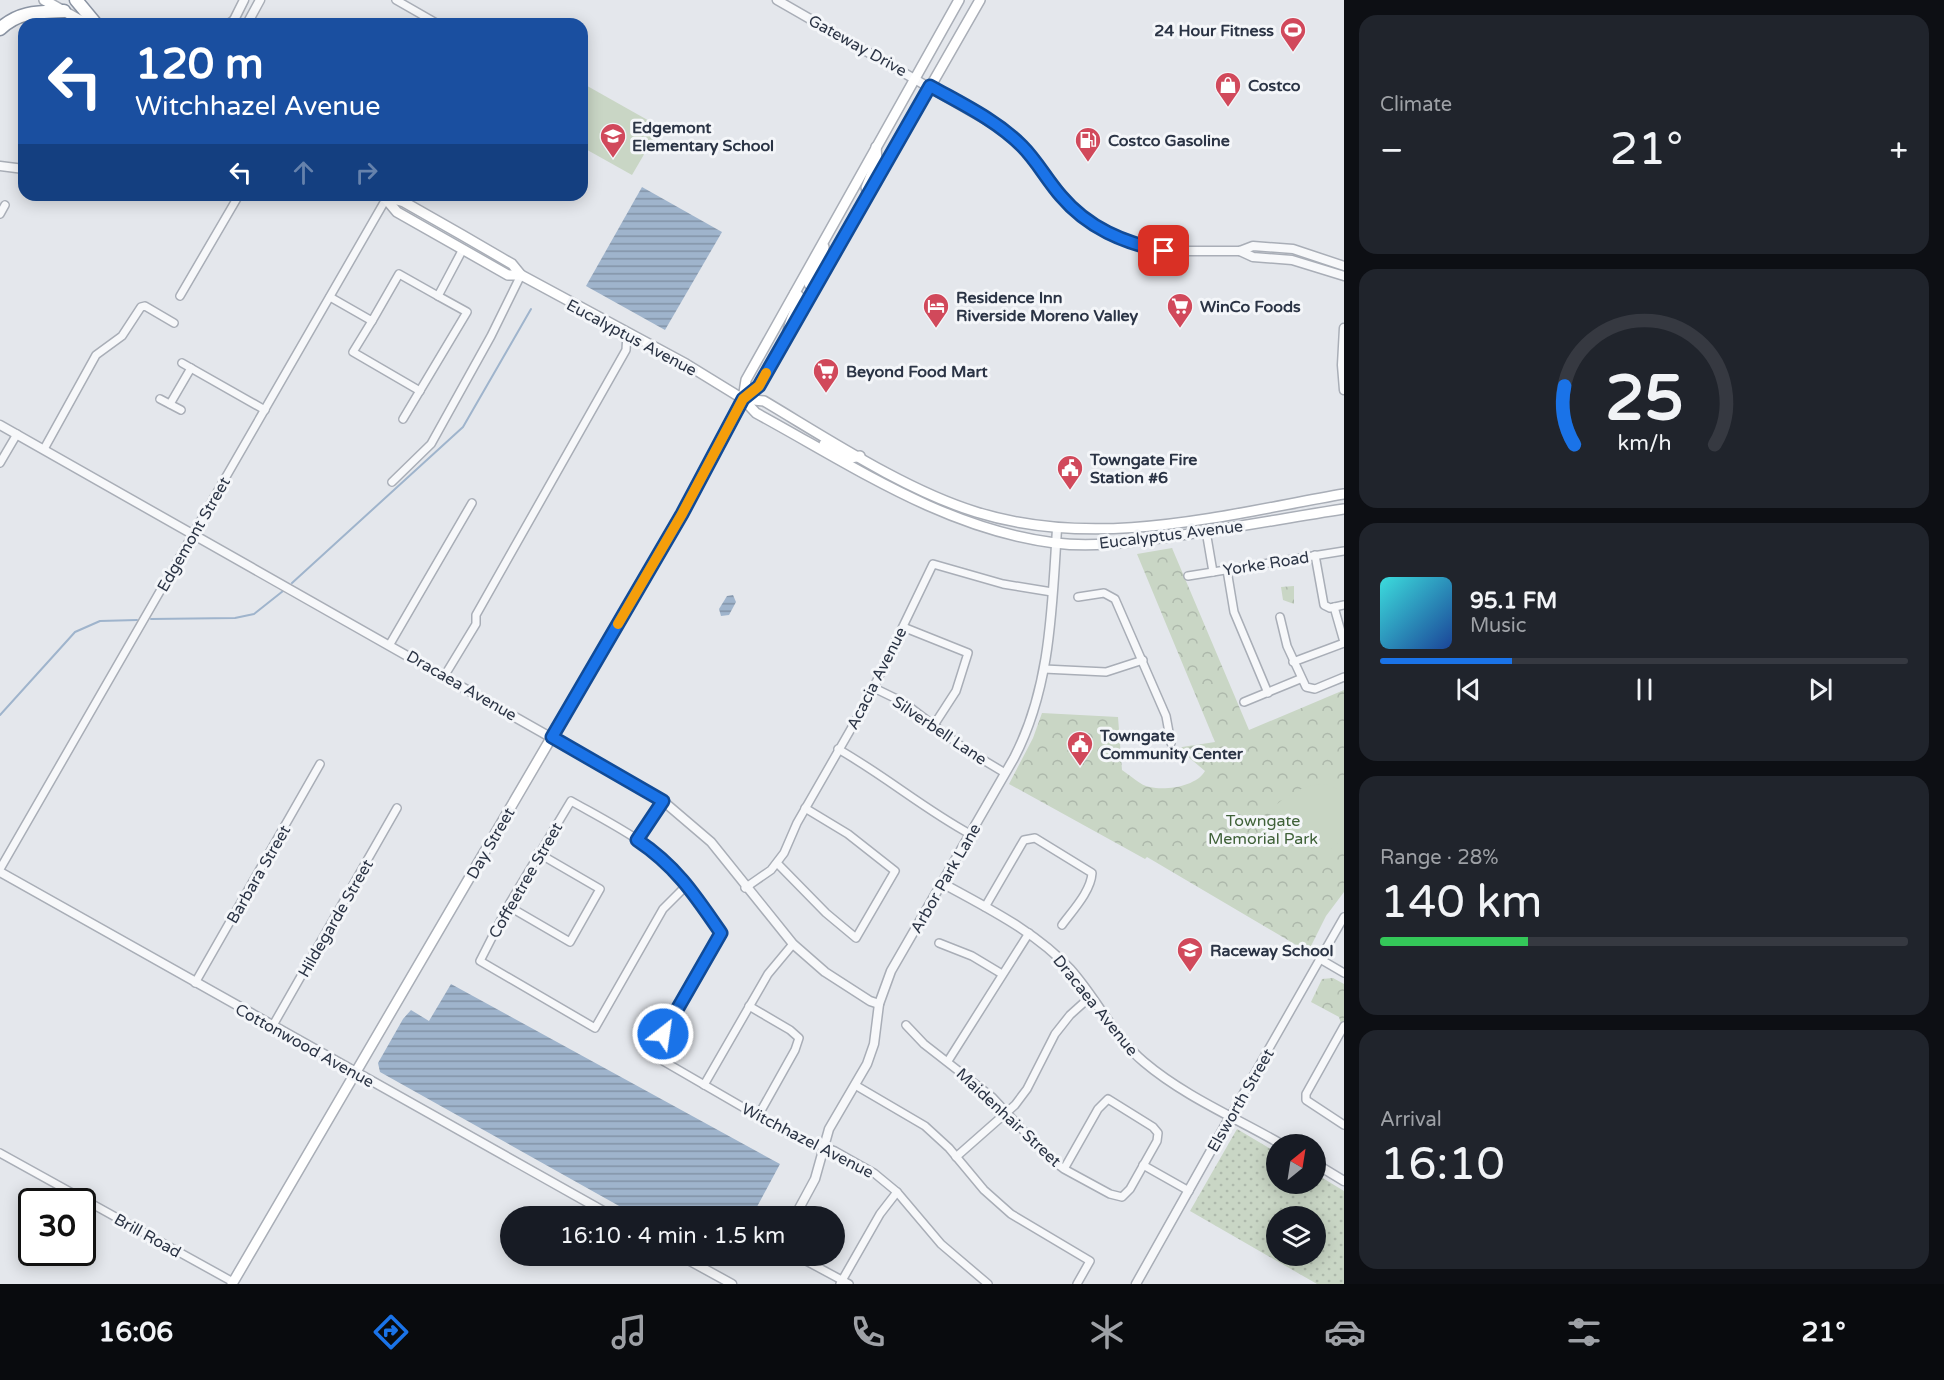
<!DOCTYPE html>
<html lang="en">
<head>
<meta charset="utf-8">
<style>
  :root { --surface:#171b24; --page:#20242c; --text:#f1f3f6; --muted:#9ea1a6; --line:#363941; --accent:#1a73e8 }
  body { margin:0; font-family:"Varela Round",sans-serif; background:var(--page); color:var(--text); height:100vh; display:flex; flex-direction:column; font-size:22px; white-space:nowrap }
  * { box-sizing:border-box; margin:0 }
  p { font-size:20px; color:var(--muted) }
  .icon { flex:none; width:33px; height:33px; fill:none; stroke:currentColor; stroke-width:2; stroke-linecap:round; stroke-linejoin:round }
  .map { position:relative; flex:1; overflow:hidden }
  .side { display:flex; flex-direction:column; gap:15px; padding:15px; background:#0d0f14; width:600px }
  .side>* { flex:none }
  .guide { position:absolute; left:18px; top:18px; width:570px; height:183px; border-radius:18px; box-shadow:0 3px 15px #0003; background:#1a4fa0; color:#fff; overflow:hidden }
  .needle { width:39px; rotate:30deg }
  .buttons { position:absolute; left:1266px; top:1134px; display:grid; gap:12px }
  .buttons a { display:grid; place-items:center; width:60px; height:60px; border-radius:50%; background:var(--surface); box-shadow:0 3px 15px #0003; font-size:30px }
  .speed { position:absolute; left:18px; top:1188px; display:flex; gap:12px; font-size:30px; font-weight:700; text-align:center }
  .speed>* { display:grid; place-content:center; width:78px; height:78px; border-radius:50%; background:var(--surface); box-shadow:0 3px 15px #0003; line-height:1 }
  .speed .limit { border:3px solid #111; border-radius:9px; background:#fff; color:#111 }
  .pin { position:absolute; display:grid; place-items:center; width:51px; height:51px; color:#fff; margin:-26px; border-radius:12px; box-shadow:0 3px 9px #0006 }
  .me { position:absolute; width:66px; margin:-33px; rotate:30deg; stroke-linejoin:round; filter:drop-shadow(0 0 4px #0008) }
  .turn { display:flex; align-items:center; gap:21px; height:126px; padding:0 18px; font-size:27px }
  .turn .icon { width:78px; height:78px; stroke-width:2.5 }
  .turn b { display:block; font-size:42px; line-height:51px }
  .lanes { display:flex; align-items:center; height:57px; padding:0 18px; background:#0003; justify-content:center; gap:30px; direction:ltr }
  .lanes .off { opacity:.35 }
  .big { font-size:45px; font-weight:600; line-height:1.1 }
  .side .card { flex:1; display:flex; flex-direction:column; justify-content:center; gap:9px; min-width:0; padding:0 21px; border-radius:18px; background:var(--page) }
  .side .dial { align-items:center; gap:0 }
  .dial svg { height:156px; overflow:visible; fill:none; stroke:var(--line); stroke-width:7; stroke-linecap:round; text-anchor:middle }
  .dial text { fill:var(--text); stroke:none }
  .song { display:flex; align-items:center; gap:18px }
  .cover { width:72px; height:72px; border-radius:9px; background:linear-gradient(135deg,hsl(180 70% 55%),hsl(220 70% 35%)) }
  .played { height:6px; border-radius:3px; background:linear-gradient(90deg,var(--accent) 25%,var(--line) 25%) }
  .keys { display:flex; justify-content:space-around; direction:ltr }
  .heat { display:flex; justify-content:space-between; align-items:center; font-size:33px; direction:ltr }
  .charge { height:9px; border-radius:4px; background:linear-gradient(90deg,#34c759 28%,var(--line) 0) }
  .trip { position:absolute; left:500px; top:1206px; width:345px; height:60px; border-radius:30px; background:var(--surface); box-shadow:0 3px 15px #0003; font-weight:600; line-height:60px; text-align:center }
  .dock { display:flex; height:96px; justify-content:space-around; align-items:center; background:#090b0e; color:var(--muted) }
  .dock .icon { width:42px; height:42px }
  .dock .selected { color:var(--accent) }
  .dock b { font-size:27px; color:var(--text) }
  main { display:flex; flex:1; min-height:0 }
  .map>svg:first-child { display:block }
</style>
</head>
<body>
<main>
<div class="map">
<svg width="1344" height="1284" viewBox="0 0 1344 1284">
  <defs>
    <pattern id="grass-dots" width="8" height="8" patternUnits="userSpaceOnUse" patternTransform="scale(1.5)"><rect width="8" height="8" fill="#c9d6c5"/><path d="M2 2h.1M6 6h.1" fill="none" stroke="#adb8ab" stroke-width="1.8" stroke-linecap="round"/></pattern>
    <pattern id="forest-crowns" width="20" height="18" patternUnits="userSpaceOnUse" patternTransform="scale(1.5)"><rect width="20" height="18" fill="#c9d6c5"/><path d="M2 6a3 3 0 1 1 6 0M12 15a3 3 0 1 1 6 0" fill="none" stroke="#adb8ab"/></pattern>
    <pattern id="water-rules" width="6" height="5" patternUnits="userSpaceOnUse" patternTransform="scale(1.5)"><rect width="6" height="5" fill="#9fb4cc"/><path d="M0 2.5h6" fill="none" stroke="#8293a7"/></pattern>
  </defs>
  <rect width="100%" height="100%" fill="#e4e7ec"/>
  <path fill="url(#grass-dots)" fill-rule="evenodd" d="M1237,1129l39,23v32h40v-10l28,17v93h-27l-127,-73zM1276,1216h40v40h-40z"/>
  <g fill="url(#forest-crowns)">
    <path d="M1172,548l77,182 95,-40v202l-18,24 -18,36 -161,-95 -2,2 -136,-75 24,-46 9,-25 76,4 4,53c8,5 19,16 28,17 16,4 47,-1 55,-16l-25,-21 2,-3 33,-5 -78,-188z"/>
    <path d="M1294,586v18l-11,-4 -2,-13z"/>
    <path d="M1333,978l11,6v49l-5,-16 -28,-15 11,-23z"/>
  </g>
  <g fill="#c9d6c5">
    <path d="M582,83l78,44 -28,48 -50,-28z"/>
    <path d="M1326,784l18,8v46l-19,16 -13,-4 -36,-45c16,-14 29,-20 50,-21z"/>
  </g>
  <g fill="url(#water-rules)">
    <path d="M642,187l80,45 -57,98 -79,-44z"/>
    <path d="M733,595l3,7 -7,13 -8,1 -2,-7 8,-13z"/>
    <path d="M451,984l329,180 -28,52h-115l-257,-144 -2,-9 25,-44 8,-9 18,11z"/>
  </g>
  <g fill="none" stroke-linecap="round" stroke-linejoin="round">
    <g stroke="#9fb4cc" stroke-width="2">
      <path d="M292,583l171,-156 68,-118"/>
      <path d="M151,619l84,-1 19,-4 29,-23"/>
      <path d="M0,715l75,-83 25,-11 37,-1"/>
    </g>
    <g stroke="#a9aeb7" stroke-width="10">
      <g id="minor">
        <path d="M396,0l42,24"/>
        <path d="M0,214l5,-9"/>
        <path d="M180,296l59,-101"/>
        <path d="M330,297l42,24 27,-47 39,22 25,-47"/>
        <path d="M372,321l-19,31 67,39"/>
        <path d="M182,363l83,47"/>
        <path d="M160,399l21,11"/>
        <path d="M170,404l21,-36"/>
        <path d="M403,419l64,-107 -29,-16"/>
        <path d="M44,449l52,-94 26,-19 19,-29 4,-1 29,17"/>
        <path d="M0,463l17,-29"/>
        <path d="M392,482l39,-38 60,-108 30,-61"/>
        <path d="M1206,531l7,41"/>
        <path d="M1315,555l9,50 6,3 14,-3"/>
        <path d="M1227,570l7,42 34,81"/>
        <path d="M1188,576l156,-25"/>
        <path d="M1078,597l26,-4 11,6 51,117 5,27"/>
        <path d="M1334,607l10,35"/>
        <path d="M1280,617l7,29 19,41 9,2 29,-12"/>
        <path d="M903,627l65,26 -12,38 -22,34"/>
        <path d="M390,644l82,-141"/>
        <path d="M1293,662l51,-19"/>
        <path d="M1044,669l62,3 37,-12"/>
        <path d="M445,675l31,-51v-9l150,-265 1,-17"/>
        <path d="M874,688l29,14 62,47 40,24"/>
        <path d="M1244,702l56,-23"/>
        <path d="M838,749c46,26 86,60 132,85"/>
        <path d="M637,840l26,-39"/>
        <path d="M777,863l49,50 30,25 39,-67 -47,-37 -43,-26"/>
        <path d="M0,869l386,-670"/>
        <path d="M688,884l-25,25 -68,119 -115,-67 28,-55 63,-105c39,22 80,42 110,75 16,17 27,38 40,57l-70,121 138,80 46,17 39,22 23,19 44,52 47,40"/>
        <path d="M745,888l26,-18 13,-17 13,-30 70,-122 66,-137 70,20 49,8"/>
        <path d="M508,906l62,36 30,-53 -62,-36"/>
        <path d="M985,907l39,-67 11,-2 57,35c-1,18 -19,37 -30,52"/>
        <path d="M939,943l33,13 30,18"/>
        <path d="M1320,959l24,14"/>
        <path d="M195,983l125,-219"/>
        <path d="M749,1006l41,24 9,8 -4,12 -37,66"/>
        <path d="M906,1025l18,19 68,53 56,60 16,12 46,25 12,3 8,-8 27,-48 1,-8 -5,-6 -45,-28 -10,10 -34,60"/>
        <path d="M1344,1026l-38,68v6l38,25"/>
        <path d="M272,1027l125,-219"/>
        <path d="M948,1061l81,-128"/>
        <path d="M704,1085l64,-111 25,-30"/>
        <path d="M855,1085l70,41 24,22 35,42 27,24 79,47 -13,23"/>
        <path d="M1231,1115l113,-198"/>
        <path d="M0,1153l233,129"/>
        <path d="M956,1157l59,-52 12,-16 28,-55 15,-19 20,-18"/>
        <path d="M1143,1165l46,26"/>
        <path d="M797,1256l52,28"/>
        <path d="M840,1284l40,-70 17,-22"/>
      </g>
    </g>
    <g stroke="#a9aeb7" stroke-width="11">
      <g id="tertiary">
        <path d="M777,0l228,131 32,32 39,49 40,26 48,13h76l13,-5 40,3 51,17"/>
        <path d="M232,24l12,-24"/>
        <path d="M247,24l13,-24"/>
        <path d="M0,166l24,3"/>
        <path d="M1240,251l13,6 39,3 52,16"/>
        <path d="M1344,328l-2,37 2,25"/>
        <path d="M0,425l663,376 48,41 82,102 32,28 45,29 9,3"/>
        <path d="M0,872l612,344"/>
        <path d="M942,883c45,25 93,48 128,86 27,30 43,67 74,93 40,34 92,56 137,82"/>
        <path d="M1316,1164l28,17"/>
        <path d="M795,1216l20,-37 14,-50 38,-65 7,-20 5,-40 12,-33 123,-213c37,-71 38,-152 43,-229"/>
        <path d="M681,1256l51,28"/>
        <path d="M1136,1284l95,-169"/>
      </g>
    </g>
    <g stroke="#a9aeb7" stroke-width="12">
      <g id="secondary">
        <path d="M44,0l43,24"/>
        <path d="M230,24l2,-2"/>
        <path d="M869,193l-3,-5 11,-28 -1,-13"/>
        <path d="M379,195l25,7 58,33 50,29 9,11 165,89 57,35 13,14c96,52 188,116 299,130 38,5 76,-1 113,-6 59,-8 118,-19 176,-28"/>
        <path d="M386,199l11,13 111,63h13"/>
        <path d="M814,290l-5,-6 12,-24 3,-13"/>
        <path d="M788,333c1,-15 10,-24 11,-37l-4,-3"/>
        <path d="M743,399l21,2c64,38 141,89 212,111 122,38 247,3 368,-18"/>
        <path d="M743,399l16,-13 221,-386"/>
        <path d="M824,444l27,14 9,-2"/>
        <path d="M232,1284l450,-770 61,-115 3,-19 213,-380"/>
      </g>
    </g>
    <g stroke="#8b94a3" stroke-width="15">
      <g id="motorway">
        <path d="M76,0l20,24"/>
        <path d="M0,29c19,-18 39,-17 64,-18"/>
      </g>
    </g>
    <use href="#minor" stroke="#f7f8fa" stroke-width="7"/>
    <use href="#tertiary" stroke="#f7f8fa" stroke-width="8"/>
    <use href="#secondary" stroke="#fff" stroke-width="9"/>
    <use href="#motorway" stroke="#fff" stroke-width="12"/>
  </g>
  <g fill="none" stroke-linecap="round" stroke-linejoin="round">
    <g stroke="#114b97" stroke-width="15">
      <path id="route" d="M663,1034l58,-101c-26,-38 -45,-67 -84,-93l26,-39 -111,-64 130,-223 61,-115 16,-13 171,-300c32,18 66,34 92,60 15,15 25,34 39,50 27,32 63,47 103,55"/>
    </g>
    <use href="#route" stroke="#1a73e8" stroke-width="10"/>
    <path stroke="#f59e0b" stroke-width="10" d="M618,624l64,-110 61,-115 16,-13 7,-13"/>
  </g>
  <defs>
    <g id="stadium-pin" transform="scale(1.35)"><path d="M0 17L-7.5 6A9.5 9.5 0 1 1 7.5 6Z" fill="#d1495b" stroke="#f4f6f9"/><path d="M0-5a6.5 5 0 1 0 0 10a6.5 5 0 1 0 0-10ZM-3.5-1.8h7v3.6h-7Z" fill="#fff"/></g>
    <g id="shop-pin" transform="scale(1.35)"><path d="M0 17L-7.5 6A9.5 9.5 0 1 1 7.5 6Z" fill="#d1495b" stroke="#f4f6f9"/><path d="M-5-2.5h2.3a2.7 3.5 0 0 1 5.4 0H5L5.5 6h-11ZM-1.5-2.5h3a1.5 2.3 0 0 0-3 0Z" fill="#fff"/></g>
    <g id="school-pin" transform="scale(1.35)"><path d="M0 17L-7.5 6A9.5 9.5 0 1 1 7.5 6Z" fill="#d1495b" stroke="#f4f6f9"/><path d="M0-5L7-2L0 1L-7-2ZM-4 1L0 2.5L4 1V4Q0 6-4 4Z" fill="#fff"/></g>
    <g id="fuel-pin" transform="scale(1.35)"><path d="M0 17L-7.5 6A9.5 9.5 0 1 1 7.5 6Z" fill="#d1495b" stroke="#f4f6f9"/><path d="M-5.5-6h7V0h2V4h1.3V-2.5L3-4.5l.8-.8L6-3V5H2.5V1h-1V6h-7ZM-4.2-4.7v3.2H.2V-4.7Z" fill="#fff"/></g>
    <g id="hotel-pin" transform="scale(1.35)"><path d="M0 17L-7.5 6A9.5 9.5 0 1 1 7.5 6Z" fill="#d1495b" stroke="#f4f6f9"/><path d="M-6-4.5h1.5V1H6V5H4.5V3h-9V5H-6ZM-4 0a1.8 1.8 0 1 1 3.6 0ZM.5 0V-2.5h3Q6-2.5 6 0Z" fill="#fff"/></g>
    <g id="supermarket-pin" transform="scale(1.35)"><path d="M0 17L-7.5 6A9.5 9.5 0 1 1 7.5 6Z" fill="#d1495b" stroke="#f4f6f9"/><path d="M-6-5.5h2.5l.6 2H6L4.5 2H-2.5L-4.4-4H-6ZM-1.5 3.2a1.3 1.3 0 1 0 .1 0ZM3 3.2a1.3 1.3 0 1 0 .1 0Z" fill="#fff"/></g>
    <g id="civic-pin" transform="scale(1.35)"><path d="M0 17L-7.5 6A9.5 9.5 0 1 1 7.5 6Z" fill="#d1495b" stroke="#f4f6f9"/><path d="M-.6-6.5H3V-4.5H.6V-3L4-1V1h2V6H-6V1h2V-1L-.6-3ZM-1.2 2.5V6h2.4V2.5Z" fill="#fff"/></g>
  </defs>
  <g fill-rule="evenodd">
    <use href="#stadium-pin" x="1293" y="30"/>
    <use href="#shop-pin" x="1228" y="85"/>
    <use href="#school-pin" x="613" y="136"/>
    <use href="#fuel-pin" x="1088" y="140"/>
    <use href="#hotel-pin" x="936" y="306"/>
    <use href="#supermarket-pin" x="1180" y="306"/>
    <use href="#supermarket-pin" x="826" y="371"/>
    <use href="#civic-pin" x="1070" y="468"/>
    <use href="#civic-pin" x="1080" y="744"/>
    <use href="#school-pin" x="1190" y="950"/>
  </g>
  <g text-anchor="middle" stroke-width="6" stroke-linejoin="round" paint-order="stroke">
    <g font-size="16" font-weight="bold" fill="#2b3445" stroke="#f4f6f9" text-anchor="start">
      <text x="1274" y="36" text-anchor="end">24 Hour Fitness</text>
      <text x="1248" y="91">Costco</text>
      <text x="632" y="133">Edgemont<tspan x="632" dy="18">Elementary School</tspan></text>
      <text x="1108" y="146">Costco Gasoline</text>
      <text x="956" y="303">Residence Inn<tspan x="956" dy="18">Riverside Moreno Valley</tspan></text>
      <text x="1200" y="312">WinCo Foods</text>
      <text x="846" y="377">Beyond Food Mart</text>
      <text x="1090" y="465">Towngate Fire<tspan x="1090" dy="18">Station #6</tspan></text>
      <text x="1100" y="741">Towngate<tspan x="1100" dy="18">Community Center</tspan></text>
      <text x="1210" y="956">Raceway School</text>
    </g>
    <g font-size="16" fill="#2b3445" stroke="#f4f6f9">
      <text transform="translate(858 45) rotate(29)" y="6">Gateway Drive</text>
      <text transform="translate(632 337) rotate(28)" y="6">Eucalyptus Avenue</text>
      <text transform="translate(193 534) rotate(-60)" y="6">Edgemont Street</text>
      <text transform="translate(1171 534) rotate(-7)" y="6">Eucalyptus Avenue</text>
      <text transform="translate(1266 563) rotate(-9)" y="6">Yorke Road</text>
      <text transform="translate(876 678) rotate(-63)" y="6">Acacia Avenue</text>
      <text transform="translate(462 685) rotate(30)" y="6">Dracaea Avenue</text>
      <text transform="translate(940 730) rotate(34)" y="6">Silverbell Lane</text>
      <text transform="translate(490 843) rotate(-60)" y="6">Day Street</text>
      <text transform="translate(258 874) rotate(-60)" y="6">Barbara Street</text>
      <text transform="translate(945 878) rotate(-60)" y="6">Arbor Park Lane</text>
      <text transform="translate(525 880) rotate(-60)" y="6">Coffeetree Street</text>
      <text transform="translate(335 918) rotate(-60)" y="6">Hildegarde Street</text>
      <text transform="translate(1096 1005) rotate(51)" y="6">Dracaea Avenue</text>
      <text transform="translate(305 1045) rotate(29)" y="6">Cottonwood Avenue</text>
      <text transform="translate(1240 1100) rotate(-60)" y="6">Elsworth Street</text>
      <text transform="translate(1009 1117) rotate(43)" y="6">Maidenhair Street</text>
      <text transform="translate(808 1140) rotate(27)" y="6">Witchhazel Avenue</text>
      <text transform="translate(148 1235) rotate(29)" y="6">Brill Road</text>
    </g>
    <g font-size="16" fill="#3f6138" stroke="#f4f6f9">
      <text x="1263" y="826">Towngate<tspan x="1263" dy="18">Memorial Park</tspan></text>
    </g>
  </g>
</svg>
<div class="buttons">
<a><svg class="needle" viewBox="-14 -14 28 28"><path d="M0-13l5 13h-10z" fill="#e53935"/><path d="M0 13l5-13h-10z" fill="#9ea1a6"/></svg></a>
<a><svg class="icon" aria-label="layers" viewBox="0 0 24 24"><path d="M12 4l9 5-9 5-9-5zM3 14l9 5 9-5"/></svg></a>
</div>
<div class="speed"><div class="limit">30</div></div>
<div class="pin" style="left:1164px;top:251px;background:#d93025"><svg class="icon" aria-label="arrive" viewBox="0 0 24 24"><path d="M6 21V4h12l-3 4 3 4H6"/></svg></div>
<svg class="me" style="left:663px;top:1034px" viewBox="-20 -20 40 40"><circle r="17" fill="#1a73e8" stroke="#fff" stroke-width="3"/><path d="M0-11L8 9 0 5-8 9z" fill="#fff"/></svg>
<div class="trip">16:10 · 4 min · 1.5 km</div>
<div class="guide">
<div class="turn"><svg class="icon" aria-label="left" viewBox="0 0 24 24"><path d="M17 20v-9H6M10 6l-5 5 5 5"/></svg><div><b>120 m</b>Witchhazel Avenue</div></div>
<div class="lanes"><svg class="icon" aria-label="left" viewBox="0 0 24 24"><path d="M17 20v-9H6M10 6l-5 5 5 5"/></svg><svg class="icon off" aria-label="ahead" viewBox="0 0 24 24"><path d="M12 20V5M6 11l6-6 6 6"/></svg><svg class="icon off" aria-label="right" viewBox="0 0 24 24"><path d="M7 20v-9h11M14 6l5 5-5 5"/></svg></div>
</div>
</div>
<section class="side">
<div class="card"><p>Climate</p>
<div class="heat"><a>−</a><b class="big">21°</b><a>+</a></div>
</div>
<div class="card dial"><svg viewBox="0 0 100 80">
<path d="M14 69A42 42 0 1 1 86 69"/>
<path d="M14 69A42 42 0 0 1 9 39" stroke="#1a73e8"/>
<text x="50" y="56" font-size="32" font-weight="700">25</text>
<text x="50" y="72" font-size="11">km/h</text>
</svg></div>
<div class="card">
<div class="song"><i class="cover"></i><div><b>95.1 FM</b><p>Music</p></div></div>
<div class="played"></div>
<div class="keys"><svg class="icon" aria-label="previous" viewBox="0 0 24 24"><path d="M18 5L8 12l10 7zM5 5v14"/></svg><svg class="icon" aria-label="pause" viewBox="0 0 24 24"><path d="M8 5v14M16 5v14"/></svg><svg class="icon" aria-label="next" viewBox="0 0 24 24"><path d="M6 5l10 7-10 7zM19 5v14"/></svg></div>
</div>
<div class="card"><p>Range · 28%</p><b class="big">140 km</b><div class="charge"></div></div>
<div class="card"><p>Arrival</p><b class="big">16:10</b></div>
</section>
</main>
<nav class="dock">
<b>16:06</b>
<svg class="icon selected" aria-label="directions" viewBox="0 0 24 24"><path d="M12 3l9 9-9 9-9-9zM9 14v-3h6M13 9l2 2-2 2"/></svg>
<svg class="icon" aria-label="music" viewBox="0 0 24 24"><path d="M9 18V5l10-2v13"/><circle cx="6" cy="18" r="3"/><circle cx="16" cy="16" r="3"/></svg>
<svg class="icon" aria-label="phone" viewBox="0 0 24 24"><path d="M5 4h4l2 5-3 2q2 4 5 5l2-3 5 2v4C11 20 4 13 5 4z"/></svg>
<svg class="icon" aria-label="climate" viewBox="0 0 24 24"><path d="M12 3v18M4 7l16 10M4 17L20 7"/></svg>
<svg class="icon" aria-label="car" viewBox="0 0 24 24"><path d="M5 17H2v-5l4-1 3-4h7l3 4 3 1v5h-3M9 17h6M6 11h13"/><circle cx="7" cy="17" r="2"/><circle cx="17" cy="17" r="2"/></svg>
<svg class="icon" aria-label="filters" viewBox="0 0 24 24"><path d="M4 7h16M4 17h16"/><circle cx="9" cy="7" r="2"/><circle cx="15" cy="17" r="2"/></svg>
<b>21°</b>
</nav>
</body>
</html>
